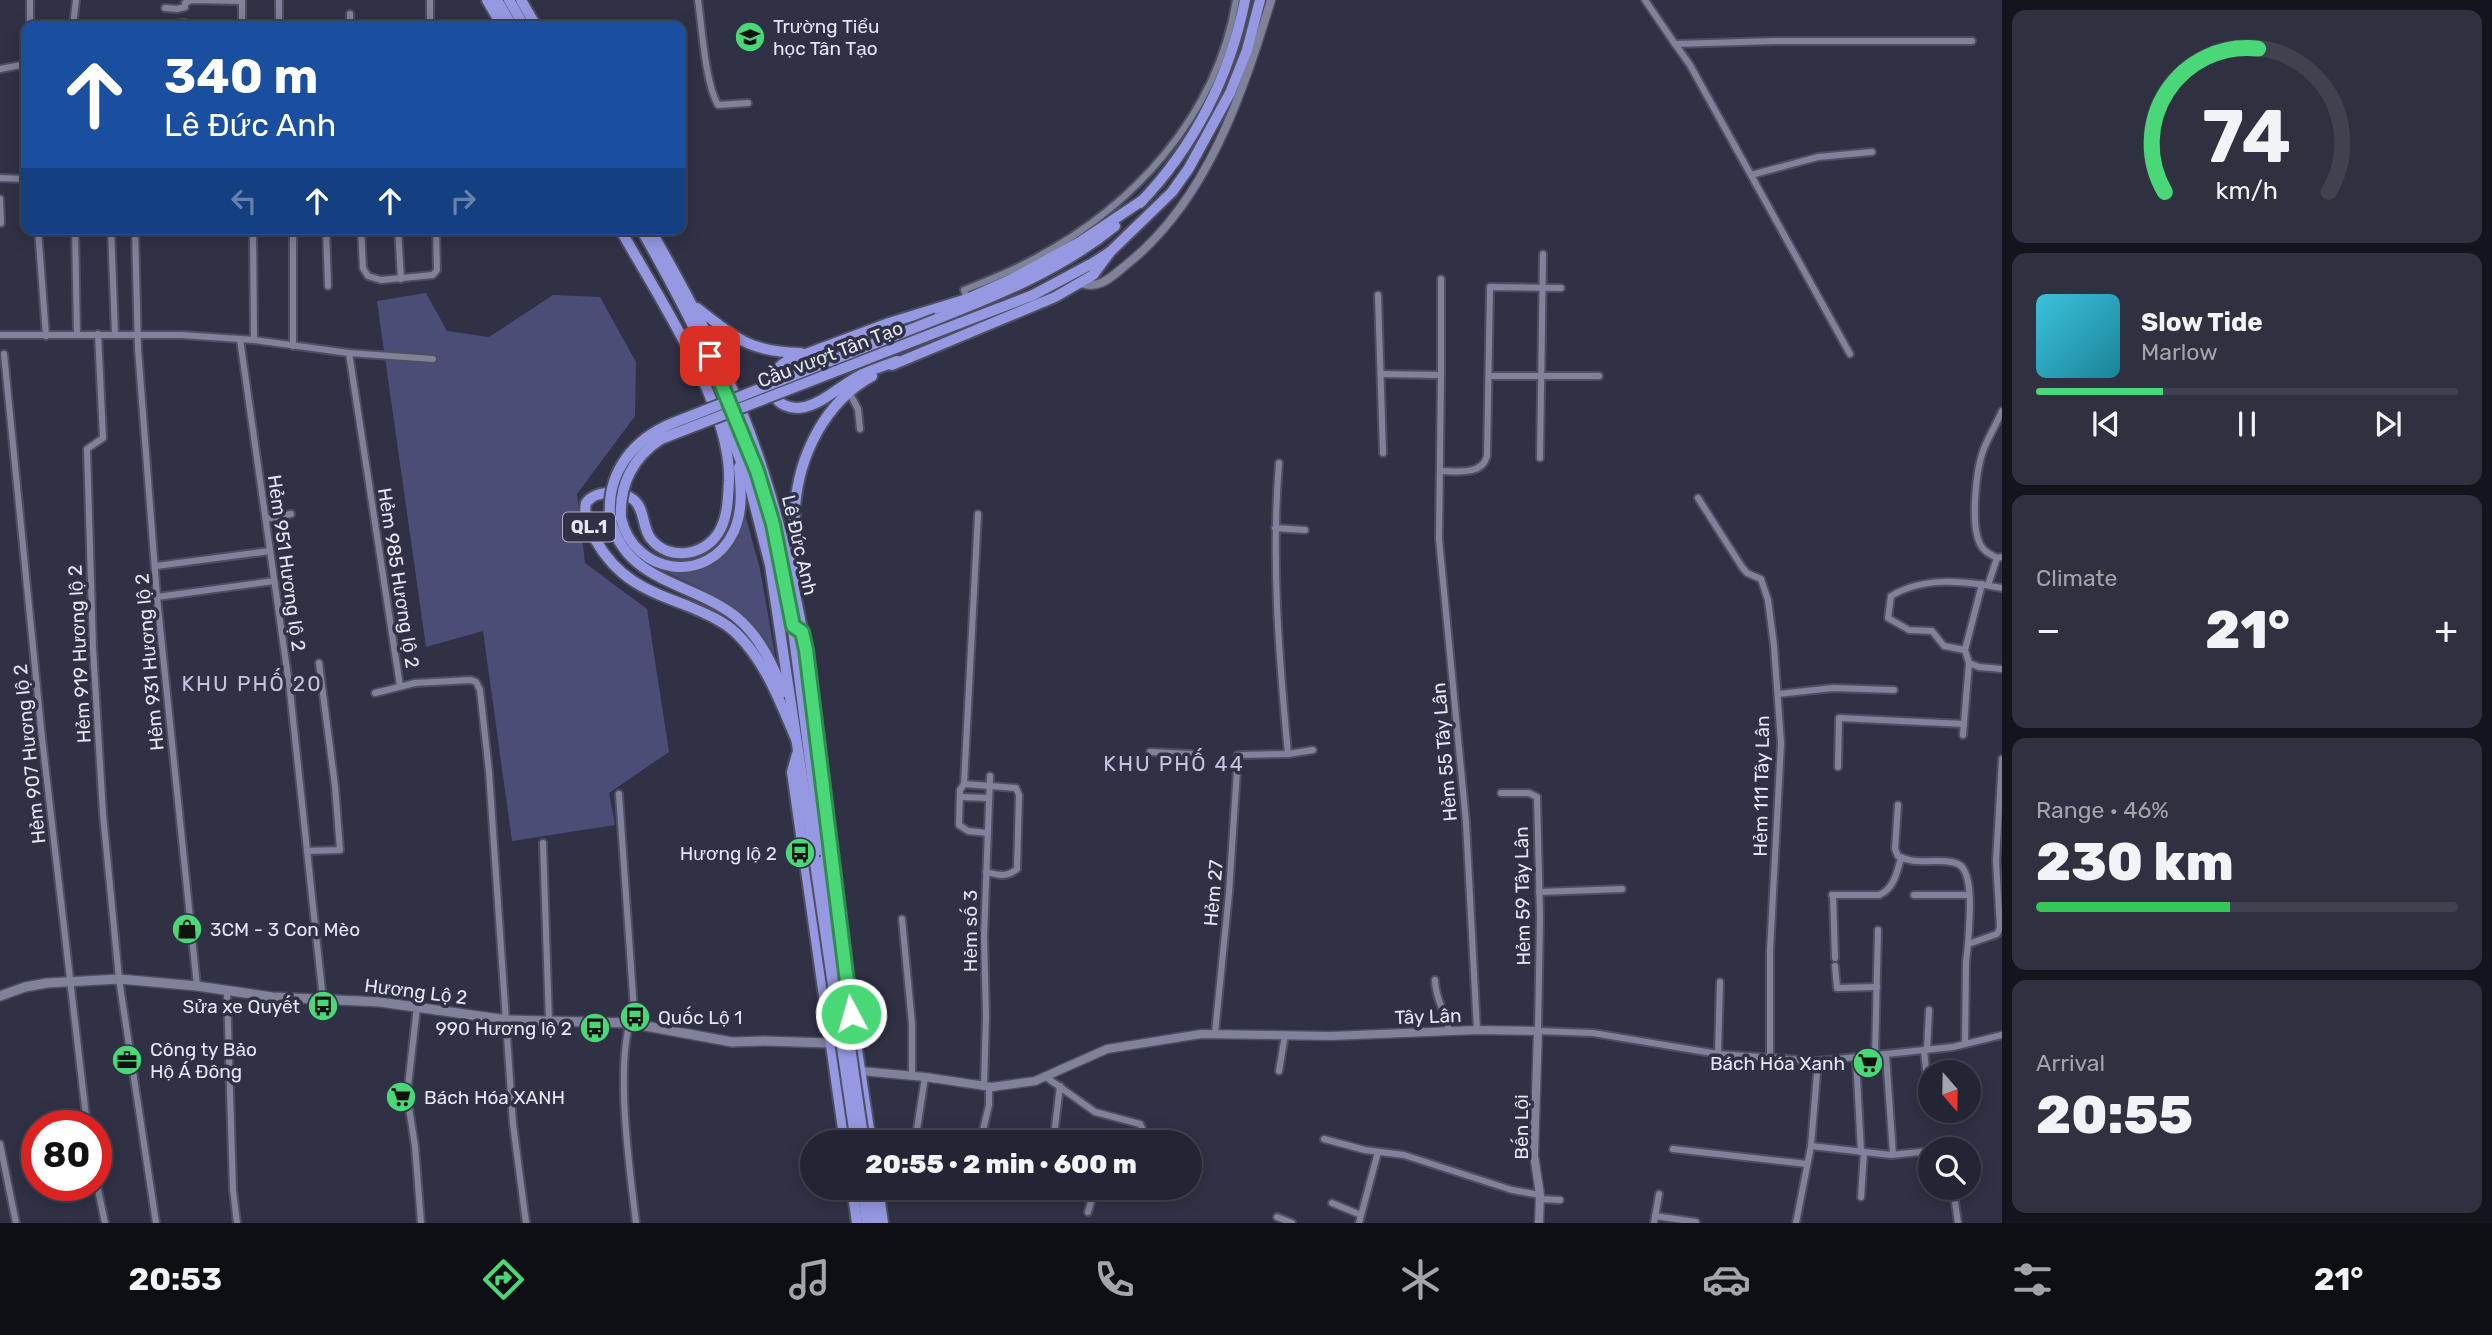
<!DOCTYPE html>
<html lang="en">
<head>
<meta charset="utf-8">
<style>
  :root { --surface:#242534; --page:#303140; --text:#f1f3f6; --muted:#a3a5ac; --line:#41424f; --accent:#4ad778 }
  body { margin:0; font-family:Rubik,sans-serif; background:var(--page); color:var(--text); height:100vh; display:flex; flex-direction:column; font-size:26px; white-space:nowrap }
  * { box-sizing:border-box; margin:0 }
  p { font-size:23px; color:var(--muted) }
  .icon { flex:none; width:38px; height:38px; fill:none; stroke:currentColor; stroke-width:2; stroke-linecap:round; stroke-linejoin:round }
  .map { position:relative; flex:1; overflow:hidden }
  .side { display:flex; flex-direction:column; gap:10px; padding:10px; background:#14141d; width:490px }
  .side>* { flex:none }
  .hud { position:absolute; left:21px; top:21px; width:665px; height:214px; border-radius:14px; box-shadow:0 4px 18px #0003,0 0 0 2px var(--line); background:#1a4fa0; color:#fff; overflow:hidden }
  .needle { width:46px; rotate:160deg }
  .controls { position:absolute; left:1918px; top:1060px; display:grid; gap:14px }
  .controls a { display:grid; place-items:center; width:63px; height:63px; border-radius:50%; background:var(--surface); box-shadow:0 4px 18px #0003,0 0 0 2px var(--line); font-size:35px }
  .speed { position:absolute; left:21px; top:1110px; display:flex; gap:14px; font-size:35px; font-weight:700; text-align:center }
  .speed>* { display:grid; place-content:center; width:91px; height:91px; border-radius:50%; background:var(--surface); box-shadow:0 4px 18px #0003,0 0 0 2px var(--line); line-height:1 }
  .speed .limit { border:10px solid #d22; background:#fff; color:#111 }
  .pin { position:absolute; display:grid; place-items:center; width:60px; height:60px; color:#fff; margin:-30px; border-radius:14px; box-shadow:0 4px 10px #0006 }
  .me { position:absolute; width:77px; margin:-38px; rotate:354deg; stroke-linejoin:round; filter:drop-shadow(0 0 5px #0008) }
  .turn { display:flex; align-items:center; gap:24px; height:147px; padding:0 28px; font-size:32px }
  .turn .icon { width:91px; height:91px; stroke-width:2.5 }
  .turn b { display:block; font-size:49px; line-height:60px }
  .lanes { display:flex; align-items:center; height:66px; padding:0 28px; background:#0003; justify-content:center; gap:35px; direction:ltr }
  .lanes .off { opacity:.35 }
  .big { font-size:52px; font-weight:800; line-height:1.1 }
  .side .tile { flex:1; display:flex; flex-direction:column; justify-content:center; gap:10px; min-width:0; padding:0 24px; border-radius:14px; background:var(--page) }
  .side .dial { align-items:center; gap:0 }
  .dial svg { height:182px; overflow:visible; fill:none; stroke:var(--line); stroke-width:7; stroke-linecap:round; text-anchor:middle }
  .dial text { fill:var(--text); stroke:none }
  .song { display:flex; align-items:center; gap:21px }
  .cover { width:84px; height:84px; border-radius:10px; background:linear-gradient(135deg,hsl(190 70% 55%),hsl(190 70% 35%)) }
  .played { height:7px; border-radius:4px; background:linear-gradient(90deg,var(--accent) 30%,var(--line) 30%) }
  .keys { display:flex; justify-content:space-around; direction:ltr }
  .heat { display:flex; justify-content:space-between; align-items:center; font-size:38px; direction:ltr }
  .charge { height:10px; border-radius:5px; background:linear-gradient(90deg,#34c759 46%,var(--line) 0) }
  .trip { position:absolute; left:800px; top:1130px; width:402px; height:70px; border-radius:35px; background:var(--surface); box-shadow:0 4px 18px #0003,0 0 0 2px var(--line); font-weight:800; line-height:70px; text-align:center }
  .tabs { display:flex; height:112px; justify-content:space-around; align-items:center; background:#0e0f15; color:var(--muted) }
  .tabs .icon { width:49px; height:49px }
  .tabs .active { color:var(--accent) }
  .tabs b { font-size:32px; color:var(--text) }
  main { display:flex; flex:1; min-height:0 }
  .map>svg:first-child { display:block }
</style>
</head>
<body>
<main>
<div class="map">
<svg width="2002" height="1223" viewBox="0 0 2002 1223">
  <rect width="100%" height="100%" fill="#303145"/>
  <g fill="#4b4d77">
    <path d="M426,293l21,38 42,6 64,-42 47,2 36,65 -1,54 -58,78 8,69 62,46 22,143 -60,41 6,32 -103,16 -29,-210 -57,16 -49,-346z"/>
    <path d="M745,514l15,55 15,86c-9,-13 -19,-28 -31,-39 -31,-27 -71,-37 -105,-60l9,5c14,1 51,5 62,2 20,-6 31,-31 35,-49z"/>
  </g>
  <g fill="none" stroke-linecap="round" stroke-linejoin="round">
    <g stroke="#4d4e5f" stroke-width="10">
      <g id="minor">
        <path d="M242,0v26"/>
        <path d="M430,0v26"/>
        <path d="M698,0c4,27 7,83 20,105l30,-2"/>
        <path d="M1645,0l30,44 100,-3h197"/>
        <path d="M165,8l12,1 8,-2v-4l6,-3 51,1"/>
        <path d="M350,14v12"/>
        <path d="M30,26v-26"/>
        <path d="M73,26l3,-26"/>
        <path d="M159,26l26,-3"/>
        <path d="M279,26v-26"/>
        <path d="M1675,44l15,21 160,289"/>
        <path d="M0,69l26,-5"/>
        <path d="M1751,175l67,-18 54,-5"/>
        <path d="M0,178l26,1"/>
        <path d="M0,199l1,24"/>
        <path d="M38,229l8,107"/>
        <path d="M75,229l2,106"/>
        <path d="M111,229l4,105"/>
        <path d="M135,229l3,120 19,248 40,389"/>
        <path d="M253,229l1,111"/>
        <path d="M293,229v117"/>
        <path d="M326,229l2,57"/>
        <path d="M361,229l2,39 5,8 13,4 52,-5 4,-5 -1,-41"/>
        <path d="M398,229l3,50"/>
        <path d="M1378,295l5,158"/>
        <path d="M967,299l-3,-9c22,-9 44,-17 64,-28 104,-53 189,-145 208,-262"/>
        <path d="M98,334l5,104 -16,11 6,199 10,166 16,165 37,244"/>
        <path d="M0,335h182l72,5 95,13 84,6"/>
        <path d="M240,339l50,352 33,309"/>
        <path d="M349,353l51,333"/>
        <path d="M4,354l38,384 45,387"/>
        <path d="M1381,374l60,1v-96"/>
        <path d="M1441,375l-2,164 27,283 11,208"/>
        <path d="M1489,376h110"/>
        <path d="M849,392l9,17 2,20"/>
        <path d="M1540,458l3,-204"/>
        <path d="M1279,463c-8,97 0,194 9,291"/>
        <path d="M1440,471c16,0 42,5 47,-15l3,-169 71,1"/>
        <path d="M1698,498l44,69 5,6 14,6 7,21 6,46 7,97 -11,208v108"/>
        <path d="M978,514l-14,270 -4,6 -1,35 9,6 20,2"/>
        <path d="M266,519l25,-5"/>
        <path d="M1275,528l30,2"/>
        <path d="M1997,558c-7,-4 -13,-6 -17,-14 -10,-20 -4,-78 5,-98 5,-12 12,-23 17,-35"/>
        <path d="M156,566l114,-15"/>
        <path d="M1982,584l-17,66 4,13 10,4 23,2"/>
        <path d="M1988,585l9,-27 5,-1"/>
        <path d="M157,597l117,-16"/>
        <path d="M1965,650l-21,-4 -12,-15 -23,-1 -21,-12 3,-22c33,-20 74,-15 111,-8"/>
        <path d="M375,693l40,-10 56,-3 5,2 4,8 9,82 24,352 13,99"/>
        <path d="M1778,694l55,-6 61,2"/>
        <path d="M1963,735l6,-72"/>
        <path d="M1150,752l41,2"/>
        <path d="M1838,767l1,-49 125,6"/>
        <path d="M964,784l52,4 3,7 -2,74c-11,9 -19,6 -31,3"/>
        <path d="M1501,793h28l8,4 3,120 -2,114 55,2 125,21 100,7 135,-14 49,-12"/>
        <path d="M619,794l15,217c-21,45 -4,161 2,212"/>
        <path d="M960,797l29,1"/>
        <path d="M1898,805l-3,44 3,7c14,7 23,5 38,5 8,0 21,0 26,6 12,14 7,59 6,77"/>
        <path d="M543,843l6,178"/>
        <path d="M307,851l33,-1 -5,-64 -16,-123"/>
        <path d="M1539,892l83,-3"/>
        <path d="M1832,895h47c15,-6 18,-23 22,-37"/>
        <path d="M1833,895l2,63"/>
        <path d="M1914,895h54"/>
        <path d="M902,919l10,105v51"/>
        <path d="M1835,966l2,22 40,-1"/>
        <path d="M1435,980c0,19 11,33 14,51"/>
        <path d="M227,992l6,198 4,33"/>
        <path d="M417,1007l-10,88 8,51 6,77"/>
        <path d="M1215,1033l14,-140 9,-138 50,-1 25,-4"/>
        <path d="M1965,1044l1,-82 2,-18 29,-10 3,-6 -4,-67 6,-102"/>
        <path d="M1924,1050l6,61"/>
        <path d="M1927,1050l2,-40"/>
        <path d="M1718,1054l2,-72"/>
        <path d="M1886,1055l7,99"/>
        <path d="M1875,1056l3,-126"/>
        <path d="M1856,1058l5,94"/>
        <path d="M1279,1071l6,-36"/>
        <path d="M1046,1077l49,35 45,12 2,4 -4,15"/>
        <path d="M984,1086l2,-70 -2,-80 6,-160"/>
        <path d="M1324,1139l41,11 39,5 108,35 28,5"/>
        <path d="M915,1142l10,-65"/>
        <path d="M980,1143l9,-38v-18"/>
        <path d="M1053,1143l7,-57"/>
        <path d="M0,1144l16,79"/>
        <path d="M1811,1146l80,9 39,-4"/>
        <path d="M1673,1149l134,15"/>
        <path d="M1940,1150h8"/>
        <path d="M96,1180l9,43"/>
        <path d="M1953,1188l5,35"/>
        <path d="M1861,1197l3,-45"/>
        <path d="M1540,1199l20,1"/>
        <path d="M1332,1203l29,12"/>
        <path d="M1088,1212l5,-17"/>
        <path d="M1655,1216l41,6"/>
        <path d="M1277,1217l15,6"/>
        <path d="M1359,1223l19,-71"/>
        <path d="M1654,1223l5,-29"/>
        <path d="M1796,1223l15,-77 7,-85"/>
      </g>
    </g>
    <g stroke="#4d4e5f" stroke-width="11">
      <g id="tertiary">
        <path d="M1080,283c20,7 31,-6 46,-18 81,-64 116,-170 145,-265"/>
        <path d="M861,1071l64,6 67,10 43,-6 72,-32 94,-15 130,2 146,-6 61,1 -4,124 6,40 -1,28"/>
      </g>
    </g>
    <g stroke="#4d4e5f" stroke-width="12">
      <path id="secondary" d="M0,996l25,-9 22,-4 72,-4 78,7 75,11 108,5 127,18 122,3 103,19 33,-1 64,2"/>
    </g>
    <g stroke="#4d4e5f" stroke-width="14">
      <g id="trunk">
        <path d="M487,0l15,26"/>
        <path d="M497,0l15,26"/>
        <path d="M509,0l15,26"/>
        <path d="M521,0l15,26"/>
        <path d="M1140,203c54,-56 90,-127 105,-203"/>
        <path d="M620,229c37,66 112,177 109,252 -1,16 -1,33 -8,47 -12,27 -51,35 -70,11 -9,-11 -6,-30 -17,-39 -12,-10 -39,-10 -48,3 -3,12 3,25 9,36 23,41 51,51 93,67 16,7 34,14 47,26 30,28 45,70 61,107"/>
        <path d="M641,229c41,72 76,140 106,217"/>
        <path d="M650,229c45,79 87,158 114,245 44,138 58,284 73,427 9,81 22,161 34,242"/>
        <path d="M697,308c39,30 52,44 104,45"/>
        <path d="M937,319c64,-25 125,-50 178,-93"/>
        <path d="M942,330l91,-35 60,-32 17,-11 62,-60 17,-24 41,-75 17,-43 13,-50"/>
        <path d="M897,361c-13,5 -28,9 -40,16 -18,10 -33,25 -52,30 -32,7 -47,-28 -18,-46l102,-38 78,-24 45,-20 68,-37 63,-42"/>
        <path d="M892,365l163,-68 38,-22 17,-23"/>
        <path d="M723,415l26,68 21,82 44,291"/>
        <path d="M610,516c13,66 80,65 125,100 25,20 37,48 49,76"/>
        <path d="M621,518c13,57 88,68 113,13 9,-20 7,-43 5,-64"/>
        <path d="M796,578c1,-24 -2,-47 -1,-71 4,-52 30,-105 77,-131"/>
        <path d="M790,607l33,254"/>
        <path d="M797,754l-5,18 53,371"/>
        <path d="M852,1188l5,35"/>
        <path d="M862,1188l5,35"/>
        <path d="M878,1188l5,35"/>
        <path d="M872,1198l4,25"/>
      </g>
    </g>
    <use href="#minor" stroke="#80829a" stroke-width="6"/>
    <use href="#tertiary" stroke="#80829a" stroke-width="8"/>
    <use href="#secondary" stroke="#80829a" stroke-width="9"/>
    <use href="#trunk" stroke="#9698e2" stroke-width="10"/>
    <g stroke="#4d4e5f" stroke-width="14" stroke-linecap="butt">
      <g id="trunk-bridge">
        <path d="M610,516c-3,-45 24,-77 63,-93l264,-104"/>
        <path d="M621,518c-2,-33 12,-61 40,-79l281,-109"/>
        <path d="M814,856l42,287"/>
        <path d="M823,861l41,282"/>
      </g>
    </g>
    <use href="#trunk-bridge" stroke="#9698e2" stroke-width="10"/>
  </g>
  <g fill="none" stroke-linecap="round" stroke-linejoin="round">
    <g stroke="#308c4e" stroke-width="18">
      <path id="route" d="M710,356l47,115 16,53 20,102 9,6 4,18 45,364"/>
    </g>
    <use href="#route" stroke="#4ad778" stroke-width="12"/>
  </g>
  <defs>
    <g id="school-disc" transform="scale(1.575)"><circle r="9.5" fill="#4ad778" stroke="#303145"/><path d="M0-5L7-2L0 1L-7-2ZM-4 1L0 2.5L4 1V4Q0 6-4 4Z" fill="#111"/></g>
    <g id="bus-disc" transform="scale(1.575)"><circle r="9.5" fill="#4ad778" stroke="#303145"/><path d="M-5-6H5V4H4V6H2V4H-2V6H-4V4H-5ZM-3.5-4V0h7V-4ZM-3.5 1.2v1.5H-2V1.2ZM2 1.2v1.5H3.5V1.2Z" fill="#111"/></g>
    <g id="shop-disc" transform="scale(1.575)"><circle r="9.5" fill="#4ad778" stroke="#303145"/><path d="M-5-2.5h2.3a2.7 3.5 0 0 1 5.4 0H5L5.5 6h-11ZM-1.5-2.5h3a1.5 2.3 0 0 0-3 0Z" fill="#111"/></g>
    <g id="office-disc" transform="scale(1.575)"><circle r="9.5" fill="#4ad778" stroke="#303145"/><path d="M-6-3h4V-5.5h4V-3h4V5H-6ZM-1-4.5V-3h2v-1.5ZM-6 0V1H6V0Z" fill="#111"/></g>
    <g id="supermarket-disc" transform="scale(1.575)"><circle r="9.5" fill="#4ad778" stroke="#303145"/><path d="M-6-5.5h2.5l.6 2H6L4.5 2H-2.5L-4.4-4H-6ZM-1.5 3.2a1.3 1.3 0 1 0 .1 0ZM3 3.2a1.3 1.3 0 1 0 .1 0Z" fill="#111"/></g>
  </defs>
  <g fill-rule="evenodd">
    <use href="#school-disc" x="750" y="37"/>
    <use href="#bus-disc" x="800" y="853"/>
    <use href="#shop-disc" x="187" y="929"/>
    <use href="#bus-disc" x="323" y="1006"/>
    <use href="#bus-disc" x="635" y="1017"/>
    <use href="#bus-disc" x="595" y="1028"/>
    <use href="#office-disc" x="127" y="1060"/>
    <use href="#supermarket-disc" x="1868" y="1063"/>
    <use href="#supermarket-disc" x="401" y="1097"/>
  </g>
  <g text-anchor="middle" stroke-width="7" stroke-linejoin="round" paint-order="stroke">
    <rect fill="#303145" stroke="#afb0c0" stroke-width="2" x="563" y="512.5" width="52" height="29" rx="5"/>
    <g font-size="18" font-weight="bold" fill="#e5e6f4">
      <text x="589" y="533">QL.1</text>
    </g>
    <g font-size="19" fill="#e5e6f4" stroke="#303145" text-anchor="start">
      <text x="773" y="33">Trường Tiểu<tspan x="773" dy="22">học Tân Tạo</tspan></text>
      <text x="777" y="860" text-anchor="end">Hương lộ 2</text>
      <text x="210" y="936">3CM - 3 Con Mèo</text>
      <text x="300" y="1013" text-anchor="end">Sửa xe Quyết</text>
      <text x="658" y="1024">Quốc Lộ 1</text>
      <text x="572" y="1035" text-anchor="end">990 Hương lộ 2</text>
      <text x="150" y="1056">Công ty Bảo<tspan x="150" dy="22">Hộ Á Đông</tspan></text>
      <text x="1845" y="1070" text-anchor="end">Bách Hóa Xanh</text>
      <text x="424" y="1104">Bách Hóa XANH</text>
    </g>
    <g font-size="19" fill="#e5e6f4" stroke="#303145">
      <text transform="translate(830 354) rotate(-21)" y="7">Cầu vượt Tân Tạo</text>
      <text transform="translate(800 545) rotate(77)" y="7">Lê Đức Anh</text>
      <text transform="translate(287 563) rotate(82)" y="7">Hẻm 951 Hương lộ 2</text>
      <text transform="translate(399 578) rotate(81)" y="7">Hẻm 985 Hương lộ 2</text>
      <text transform="translate(79 654) rotate(-93)" y="7">Hẻm 919 Hương lộ 2</text>
      <text transform="translate(149 662) rotate(-95)" y="7">Hẻm 931 Hương lộ 2</text>
      <text transform="translate(1444 752) rotate(-95)" y="7">Hẻm 55 Tây Lân</text>
      <text transform="translate(29 754) rotate(-96)" y="7">Hẻm 907 Hương lộ 2</text>
      <text transform="translate(1761 786) rotate(-89)" y="7">Hẻm 111 Tây Lân</text>
      <text transform="translate(1213 893) rotate(-85)" y="7">Hẻm 27</text>
      <text transform="translate(1522 896) rotate(-91)" y="7">Hẻm 59 Tây Lân</text>
      <text transform="translate(970 931) rotate(-90)" y="7">Hẻm số 3</text>
      <text transform="translate(416 991) rotate(7)" y="7">Hương Lộ 2</text>
      <text transform="translate(1428 1016) rotate(-2)" y="7">Tây Lân</text>
      <text transform="translate(1521 1127) rotate(-90)" y="7">Bến Lội</text>
    </g>
    <g font-size="21" letter-spacing="2" fill="#c3c6df" stroke="#303145">
      <text x="252" y="691">KHU PHỐ 20</text>
      <text x="1174" y="771">KHU PHỐ 44</text>
    </g>
  </g>
</svg>
<div class="controls">
<a><svg class="needle" viewBox="-14 -14 28 28"><path d="M0-13l5 13h-10z" fill="#e53935"/><path d="M0 13l5-13h-10z" fill="#a3a5ac"/></svg></a>
<a><svg class="icon" aria-label="search" viewBox="0 0 24 24"><circle cx="10" cy="10" r="6"/><path d="M15 15l6 6"/></svg></a>
</div>
<div class="speed"><div class="limit">80</div></div>
<div class="pin" style="left:710px;top:356px;background:#d93025"><svg class="icon" aria-label="arrive" viewBox="0 0 24 24"><path d="M6 21V4h12l-3 4 3 4H6"/></svg></div>
<svg class="me" style="left:851px;top:1014px" viewBox="-20 -20 40 40"><circle r="17" fill="#4ad778" stroke="#fff" stroke-width="3"/><path d="M0-11L8 9 0 5-8 9z" fill="#fff"/></svg>
<div class="trip">20:55 · 2 min · 600 m</div>
<div class="hud">
<div class="turn"><svg class="icon" aria-label="ahead" viewBox="0 0 24 24"><path d="M12 20V5M6 11l6-6 6 6"/></svg><div><b>340 m</b>Lê Đức Anh</div></div>
<div class="lanes"><svg class="icon off" aria-label="left" viewBox="0 0 24 24"><path d="M17 20v-9H6M10 6l-5 5 5 5"/></svg><svg class="icon" aria-label="ahead" viewBox="0 0 24 24"><path d="M12 20V5M6 11l6-6 6 6"/></svg><svg class="icon" aria-label="ahead" viewBox="0 0 24 24"><path d="M12 20V5M6 11l6-6 6 6"/></svg><svg class="icon off" aria-label="right" viewBox="0 0 24 24"><path d="M7 20v-9h11M14 6l5 5-5 5"/></svg></div>
</div>
</div>
<section class="side">
<div class="tile dial"><svg viewBox="0 0 100 80">
<path d="M14 69A42 42 0 1 1 86 69"/>
<path d="M14 69A42 42 0 0 1 55 6" stroke="#4ad778"/>
<text x="50" y="56" font-size="32" font-weight="700">74</text>
<text x="50" y="72" font-size="11">km/h</text>
</svg></div>
<div class="tile">
<div class="song"><i class="cover"></i><div><b>Slow Tide</b><p>Marlow</p></div></div>
<div class="played"></div>
<div class="keys"><svg class="icon" aria-label="previous" viewBox="0 0 24 24"><path d="M18 5L8 12l10 7zM5 5v14"/></svg><svg class="icon" aria-label="pause" viewBox="0 0 24 24"><path d="M8 5v14M16 5v14"/></svg><svg class="icon" aria-label="next" viewBox="0 0 24 24"><path d="M6 5l10 7-10 7zM19 5v14"/></svg></div>
</div>
<div class="tile"><p>Climate</p>
<div class="heat"><a>−</a><b class="big">21°</b><a>+</a></div>
</div>
<div class="tile"><p>Range · 46%</p><b class="big">230 km</b><div class="charge"></div></div>
<div class="tile"><p>Arrival</p><b class="big">20:55</b></div>
</section>
</main>
<nav class="tabs">
<b>20:53</b>
<svg class="icon active" aria-label="directions" viewBox="0 0 24 24"><path d="M12 3l9 9-9 9-9-9zM9 14v-3h6M13 9l2 2-2 2"/></svg>
<svg class="icon" aria-label="music" viewBox="0 0 24 24"><path d="M9 18V5l10-2v13"/><circle cx="6" cy="18" r="3"/><circle cx="16" cy="16" r="3"/></svg>
<svg class="icon" aria-label="phone" viewBox="0 0 24 24"><path d="M5 4h4l2 5-3 2q2 4 5 5l2-3 5 2v4C11 20 4 13 5 4z"/></svg>
<svg class="icon" aria-label="climate" viewBox="0 0 24 24"><path d="M12 3v18M4 7l16 10M4 17L20 7"/></svg>
<svg class="icon" aria-label="car" viewBox="0 0 24 24"><path d="M5 17H2v-5l4-1 3-4h7l3 4 3 1v5h-3M9 17h6M6 11h13"/><circle cx="7" cy="17" r="2"/><circle cx="17" cy="17" r="2"/></svg>
<svg class="icon" aria-label="filters" viewBox="0 0 24 24"><path d="M4 7h16M4 17h16"/><circle cx="9" cy="7" r="2"/><circle cx="15" cy="17" r="2"/></svg>
<b>21°</b>
</nav>
</body>
</html>
